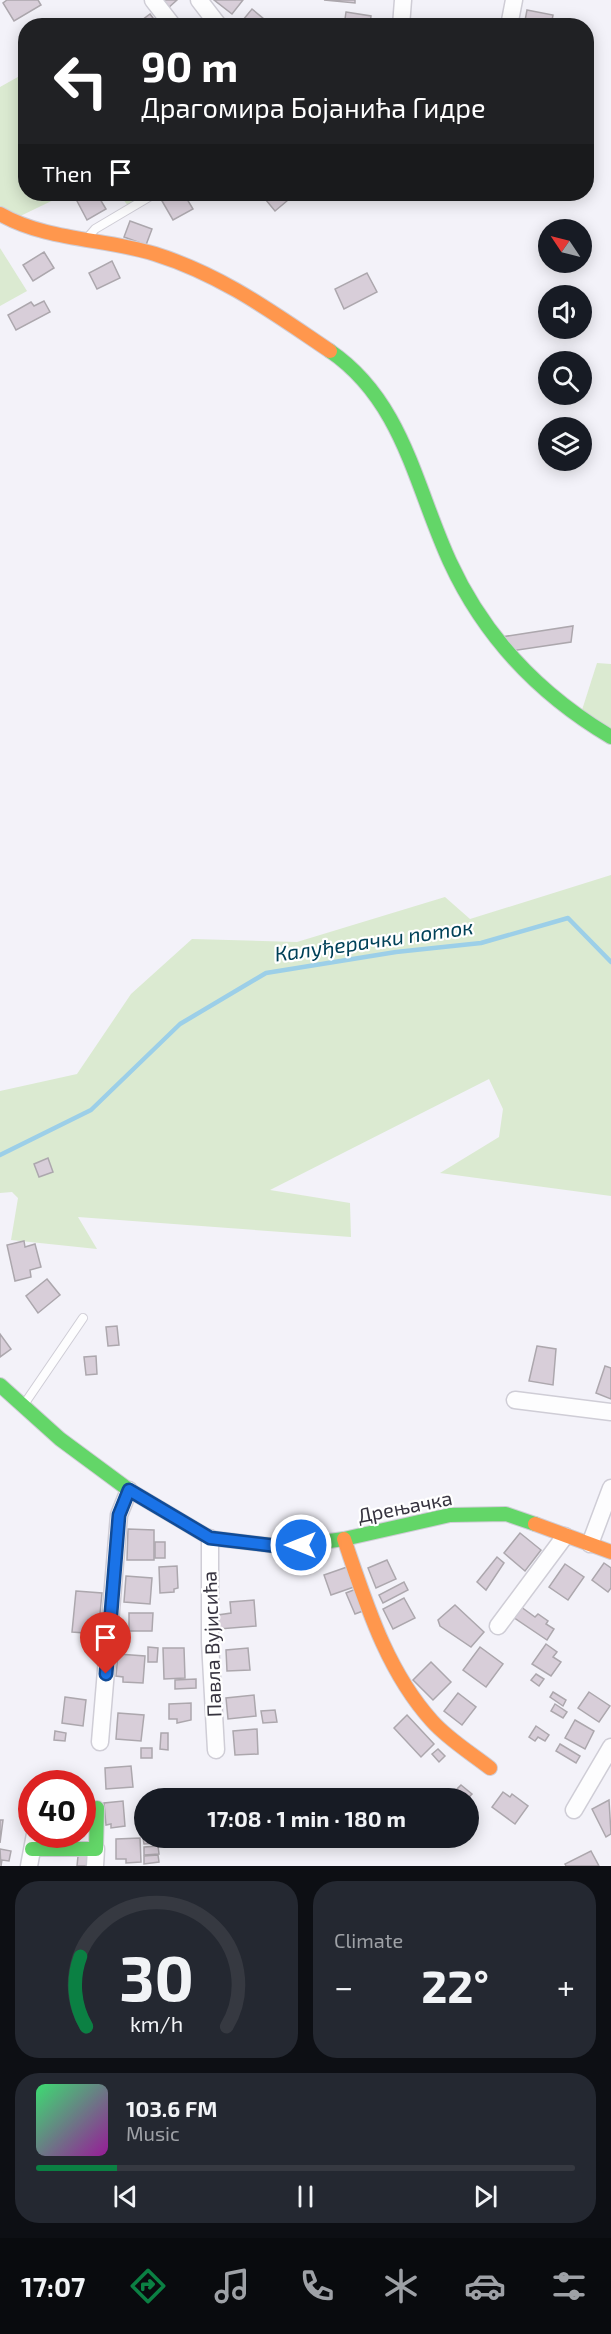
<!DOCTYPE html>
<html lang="en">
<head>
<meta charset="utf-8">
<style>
  :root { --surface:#171b24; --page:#242831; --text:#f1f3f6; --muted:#9ea1a6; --line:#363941; --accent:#0b8043 }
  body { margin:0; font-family:"Exo 2",sans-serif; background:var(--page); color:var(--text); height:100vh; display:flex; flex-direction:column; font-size:22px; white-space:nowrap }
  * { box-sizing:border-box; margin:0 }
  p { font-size:20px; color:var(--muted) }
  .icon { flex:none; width:33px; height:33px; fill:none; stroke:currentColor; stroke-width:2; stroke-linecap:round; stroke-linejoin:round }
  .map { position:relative; height:1866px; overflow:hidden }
  .side { display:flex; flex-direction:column; gap:15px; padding:15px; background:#0d0f14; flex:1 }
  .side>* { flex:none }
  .hud { position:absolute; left:18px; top:18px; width:576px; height:183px; border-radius:24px; box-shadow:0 3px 15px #0003; background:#202124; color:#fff; overflow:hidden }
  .needle { width:39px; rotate:305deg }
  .buttons { position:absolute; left:538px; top:219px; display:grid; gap:12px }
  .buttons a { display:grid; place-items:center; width:54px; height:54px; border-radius:50%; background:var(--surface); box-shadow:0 3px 15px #0003; font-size:30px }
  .speed { position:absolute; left:18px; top:1770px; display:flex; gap:12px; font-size:30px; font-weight:700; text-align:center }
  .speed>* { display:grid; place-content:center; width:78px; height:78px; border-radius:50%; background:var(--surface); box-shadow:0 3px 15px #0003; line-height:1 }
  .speed .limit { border:9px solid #d22; background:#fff; color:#111 }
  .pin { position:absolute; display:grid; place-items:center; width:51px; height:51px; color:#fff; margin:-62px -26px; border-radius:50% 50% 50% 0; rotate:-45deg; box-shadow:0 0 6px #0007 }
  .pin .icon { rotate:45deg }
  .me { position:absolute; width:66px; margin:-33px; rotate:270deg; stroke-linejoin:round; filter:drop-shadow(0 0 4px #0008) }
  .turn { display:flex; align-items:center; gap:21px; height:126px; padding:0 24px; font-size:27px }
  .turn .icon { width:78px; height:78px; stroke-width:2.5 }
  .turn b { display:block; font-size:42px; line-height:51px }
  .then { display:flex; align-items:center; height:57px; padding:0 24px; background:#0003; gap:12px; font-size:22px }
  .big { font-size:45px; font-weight:700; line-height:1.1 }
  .side .tile { flex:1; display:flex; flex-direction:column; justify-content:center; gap:9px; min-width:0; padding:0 21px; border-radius:24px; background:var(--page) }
  .side .dial { align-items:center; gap:0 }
  .dial svg { height:156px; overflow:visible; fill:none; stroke:var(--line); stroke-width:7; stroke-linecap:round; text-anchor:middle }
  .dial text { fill:var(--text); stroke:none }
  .song { display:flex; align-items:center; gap:18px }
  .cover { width:72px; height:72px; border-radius:9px; background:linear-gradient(135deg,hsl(140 70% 55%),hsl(300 70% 35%)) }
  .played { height:6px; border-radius:3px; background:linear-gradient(90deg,var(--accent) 15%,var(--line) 15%) }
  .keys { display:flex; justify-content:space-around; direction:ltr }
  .heat { display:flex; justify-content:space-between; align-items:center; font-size:33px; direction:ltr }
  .side .tiles { flex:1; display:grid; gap:15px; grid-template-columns:1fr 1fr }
  .tile:last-child { grid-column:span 2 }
  .trip { position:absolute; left:134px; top:1788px; width:345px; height:60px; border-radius:30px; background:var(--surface); box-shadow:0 3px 15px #0003; font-weight:700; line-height:60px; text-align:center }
  .tabs { display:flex; height:96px; justify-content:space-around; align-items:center; background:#090b0e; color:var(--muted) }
  .tabs .icon { width:42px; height:42px }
  .tabs .current { color:var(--accent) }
  .tabs b { font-size:27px; color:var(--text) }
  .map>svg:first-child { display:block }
</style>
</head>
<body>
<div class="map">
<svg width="611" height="1866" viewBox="0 0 611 1866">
  <rect width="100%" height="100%" fill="#f3f2f9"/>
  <g fill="#dbead1">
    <path d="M25,73l1,121h40l-56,27 -10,-8v-126z"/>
    <path d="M119,194h35l-25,13z"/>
    <path d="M0,248l27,43 -27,15z"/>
    <path d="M597,663l14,1v66l-29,-20z"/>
    <path d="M611,875v321l-171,-23 59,-36 4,-28 -14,-30 -219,111 80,13 1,34 -273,-20 19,32 -86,-9 7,-42 -6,-6 -12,1v-102l77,-17 54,-80 61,-55 105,3 148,-45 25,22z"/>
  </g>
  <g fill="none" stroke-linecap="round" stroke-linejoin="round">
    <path stroke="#9ccfe8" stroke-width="4.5" d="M0,1155l91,-45 89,-86 86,-51 130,-21 85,-9 87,-25 43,44"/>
  </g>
  <g fill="#d8ced9" stroke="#aca7ad" stroke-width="1.5">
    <path d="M7,0h31l3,5 -27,16 -11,-18z"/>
    <path d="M159,0h18l-10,9z"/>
    <path d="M214,0h29l-11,14z"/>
    <path d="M324,0h31v3z"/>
    <path d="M252,9l18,15 -1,2h-31z"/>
    <path d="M527,10l26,5 -2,11h-27z"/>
    <path d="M346,12l25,4 -1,10h-26z"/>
    <path d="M150,14l9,12h-25z"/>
    <path d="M85,194h12l9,15 -19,11 -11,-21z"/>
    <path d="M175,194h9l9,15 -20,11 -11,-19z"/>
    <path d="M261,194h32l1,1 -19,16z"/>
    <path d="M130,221l22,8 -6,16 -22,-8z"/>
    <path d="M44,252l10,16 -21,13 -10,-16z"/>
    <path d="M112,261l8,17 -23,11 -8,-16z"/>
    <path d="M367,273l10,19 -33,17 -9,-20z"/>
    <path d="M44,301l6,11 -34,18 -8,-15 23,-13 3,4z"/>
    <path d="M573,626l-2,16 -60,9 -10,-14z"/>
    <path d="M48,1158l5,14 -14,5 -5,-13z"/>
    <path d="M24,1241l1,6 10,-3 6,23 -11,3 1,7 -16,4 -8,-36z"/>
    <path d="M47,1279l13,16 -22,18 -12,-17z"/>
    <path d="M117,1326l2,19 -11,1 -2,-19z"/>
    <path d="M0,1334l11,15 -11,8z"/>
    <path d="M537,1346l19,3 -3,36 -24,-4z"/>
    <path d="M96,1356l1,18 -11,1 -2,-18z"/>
    <path d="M605,1366l6,2v31l-15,-6z"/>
    <path d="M128,1529l26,1v30h-27z"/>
    <path d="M520,1533l21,17 -16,21 -21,-18z"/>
    <rect x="155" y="1542" width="10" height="16"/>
    <path d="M497,1557l7,6 -18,27 -9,-8z"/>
    <path d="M387,1560l9,19 -20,9 -8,-20z"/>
    <path d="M604,1563l7,5v20l-3,4 -16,-12z"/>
    <path d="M565,1564l19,13 -16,23 -19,-13z"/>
    <path d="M177,1566l1,22 -4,1v3l-14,1 -1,-26z"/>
    <path d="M347,1567l7,20 -23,8 -7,-20z"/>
    <path d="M126,1576l26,2 -2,26 -26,-2z"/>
    <path d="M404,1582l4,8 -25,13 -4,-8z"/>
    <path d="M356,1589l7,22 -8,3 -9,-21z"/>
    <path d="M76,1591l26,2 -4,41 -26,-2z"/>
    <path d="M404,1598l11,20 -22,11 -10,-20z"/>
    <path d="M254,1600l2,26 -37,3 -1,-14 13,-2 -1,-11z"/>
    <path d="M517,1604l18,13 3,-3 10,7 -2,3 8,5 -7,11 -37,-25z"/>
    <path d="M455,1605l29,27 -13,15 -31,-21 -2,-6z"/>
    <path d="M129,1613h24l-1,18h-23z"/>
    <path d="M546,1644l11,8 -4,5 8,5 -10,14 -19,-12z"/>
    <path d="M148,1647l10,1 -1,14h-9z"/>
    <path d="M480,1647l23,17 -17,23 -23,-17z"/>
    <path d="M163,1648h21l1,30 -21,1z"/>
    <path d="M248,1648l2,22 -23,1 -1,-21z"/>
    <path d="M118,1654l27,2 -2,27 -20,-1v-5l-7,-1z"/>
    <path d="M431,1662l20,20 -18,18 -20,-20z"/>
    <path d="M536,1674l8,5 -5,7 -8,-6z"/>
    <path d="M196,1679v9l-21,1v-9z"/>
    <path d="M553,1692l13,8 -3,6 -13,-9z"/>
    <path d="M589,1692l21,14 -11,16 -21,-14z"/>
    <path d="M458,1693l18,14 -14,18 -18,-14z"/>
    <path d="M254,1695l2,21 -28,3 -2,-21z"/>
    <path d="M65,1697l21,3 -3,26 -21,-3z"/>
    <path d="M191,1703v17l-14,3v-4h-8v-15z"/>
    <path d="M555,1704l12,8 -4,6 -12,-7z"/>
    <path d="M275,1710l2,12 -14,1 -2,-12z"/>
    <path d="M118,1713l26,2 -3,26 -25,-2z"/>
    <path d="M407,1715l27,29 -13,13 -27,-29z"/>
    <path d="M575,1720l19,11 -9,18 -20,-11z"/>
    <path d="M536,1726l13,9 -4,6 -7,-4 -3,4 -6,-4z"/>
    <path d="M257,1729l1,25 -23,1 -2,-24z"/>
    <path d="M55,1731l11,2 -1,8 -11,-1z"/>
    <path d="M161,1733h7v17l-8,-1z"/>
    <path d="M560,1744l20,12 -4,7 -20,-12z"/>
    <rect x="141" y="1748" width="11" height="10"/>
    <path d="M438,1749l7,7 -6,6 -7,-8z"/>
    <path d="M131,1766l2,21 -27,2 -1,-21z"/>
    <path d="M461,1785l11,9 -4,4 -11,-9z"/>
    <path d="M503,1792l7,5 2,-3 16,12 -13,18 -23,-17z"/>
    <path d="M609,1800l2,34 -5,3 -14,-28z"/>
    <path d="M123,1801l2,25 -14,2v-4l-5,1 -2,-22z"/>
    <path d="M0,1820h3l-3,23z"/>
    <path d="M47,1834h23v6l-23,-1z"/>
    <path d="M143,1837l15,1v5l-14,1z"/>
    <path d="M140,1838l1,24 -15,1v-4h-10v-20z"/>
    <path d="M158,1846l1,8 -15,1v-8z"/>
    <path d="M0,1849l11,2 -2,10 -7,-1 -1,6z"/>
    <path d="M591,1851l8,15h-33l-1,-2z"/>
    <path d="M158,1855l1,7 -15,2v-8z"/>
    <path d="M78,1856h12l-1,10h-12z"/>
  </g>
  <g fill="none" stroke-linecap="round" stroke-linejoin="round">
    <g stroke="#cfcdd6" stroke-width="10">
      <g id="lane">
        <path d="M89,236l6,-7 59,-35"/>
        <path d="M25,1403l58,-85"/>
      </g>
    </g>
    <g stroke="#cfcdd6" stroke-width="19">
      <g id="street">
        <path d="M153,0l20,26"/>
        <path d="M199,0l20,26"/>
        <path d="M401,26l2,-26"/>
        <path d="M509,26l5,-26"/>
        <path d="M515,1400l96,12"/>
        <path d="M210,1538v104l6,108"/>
        <path d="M590,1544l21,-56"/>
        <path d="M498,1626l67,-90"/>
        <path d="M100,1742l19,-227 10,-25"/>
        <path d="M574,1810l37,-63"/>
        <path d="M29,1866l6,-32"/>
        <path d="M95,1866l1,-17"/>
      </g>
    </g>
    <g stroke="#cfcdd6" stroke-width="16">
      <g id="fast">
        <path d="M330,351c73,50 85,135 120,211 35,76 90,133 161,175"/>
        <path d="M0,1385l60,54 69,51 81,48 75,9 59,-8 106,-24 56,-1 29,10"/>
        <path d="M32,1849h64l1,-41"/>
      </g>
    </g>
    <g stroke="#cfcdd6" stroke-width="16">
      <g id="slow">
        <path d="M0,214c47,27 104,24 155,40 67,21 117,58 175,97"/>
        <path d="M535,1524l76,28"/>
        <path d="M344,1539c22,64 42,131 88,182 17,19 39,32 58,47"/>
      </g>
    </g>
    <use href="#lane" stroke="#fdfdfe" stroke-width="8"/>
    <use href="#street" stroke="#fdfdfe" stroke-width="16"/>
    <use href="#fast" stroke="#63d668" stroke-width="14"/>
    <use href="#slow" stroke="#ff974d" stroke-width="14"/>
  </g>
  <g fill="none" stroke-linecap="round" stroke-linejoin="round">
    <g stroke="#114b97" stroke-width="15">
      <path id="route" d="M106,1674l13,-159 10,-25 81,48 75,9 16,-2"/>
    </g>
    <use href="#route" stroke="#1a73e8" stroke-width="10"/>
  </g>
  <g text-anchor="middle" stroke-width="4.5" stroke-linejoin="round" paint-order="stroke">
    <g font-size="20" fill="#36333f" stroke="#fff">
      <text transform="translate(405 1507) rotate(-11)" y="7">Дрењачка</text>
      <text transform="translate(212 1644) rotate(-92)" y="7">Павла Вујисића</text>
    </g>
    <g font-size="21" font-style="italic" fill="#004158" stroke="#fff">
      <text transform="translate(374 941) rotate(-8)" y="7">Калуђерачки поток</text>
    </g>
  </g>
</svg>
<div class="buttons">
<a><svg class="needle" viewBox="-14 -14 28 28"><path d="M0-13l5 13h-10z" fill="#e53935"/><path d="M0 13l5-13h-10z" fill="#9ea1a6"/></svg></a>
<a><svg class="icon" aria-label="sound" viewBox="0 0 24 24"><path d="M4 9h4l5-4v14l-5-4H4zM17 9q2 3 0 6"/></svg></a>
<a><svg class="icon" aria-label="search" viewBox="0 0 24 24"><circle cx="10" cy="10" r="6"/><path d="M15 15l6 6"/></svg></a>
<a><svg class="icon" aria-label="layers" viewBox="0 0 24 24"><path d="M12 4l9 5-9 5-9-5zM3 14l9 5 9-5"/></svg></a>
</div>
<div class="speed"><div class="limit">40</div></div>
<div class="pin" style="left:106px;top:1674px;background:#d93025"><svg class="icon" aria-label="arrive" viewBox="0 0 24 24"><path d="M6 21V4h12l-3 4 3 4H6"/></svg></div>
<svg class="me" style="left:301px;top:1545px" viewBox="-20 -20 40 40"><circle r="17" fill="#1a73e8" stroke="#fff" stroke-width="3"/><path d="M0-11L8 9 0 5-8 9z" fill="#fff"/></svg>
<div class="trip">17:08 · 1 min · 180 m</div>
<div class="hud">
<div class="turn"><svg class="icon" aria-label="left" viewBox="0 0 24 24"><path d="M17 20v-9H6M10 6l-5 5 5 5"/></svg><div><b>90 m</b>Драгомира Бојанића Гидре</div></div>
<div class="then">Then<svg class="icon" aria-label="arrive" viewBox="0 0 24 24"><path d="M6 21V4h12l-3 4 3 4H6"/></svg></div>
</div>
</div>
<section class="side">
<div class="tiles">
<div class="tile dial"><svg viewBox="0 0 100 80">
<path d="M14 69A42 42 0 1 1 86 69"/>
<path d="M14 69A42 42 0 0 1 11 33" stroke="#0b8043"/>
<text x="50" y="56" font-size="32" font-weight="700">30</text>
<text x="50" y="72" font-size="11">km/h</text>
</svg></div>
<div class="tile"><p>Climate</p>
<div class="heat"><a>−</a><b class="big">22°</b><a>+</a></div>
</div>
<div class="tile">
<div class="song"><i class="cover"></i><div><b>103.6 FM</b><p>Music</p></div></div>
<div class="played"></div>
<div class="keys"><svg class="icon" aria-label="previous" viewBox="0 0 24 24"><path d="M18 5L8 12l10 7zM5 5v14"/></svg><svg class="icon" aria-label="pause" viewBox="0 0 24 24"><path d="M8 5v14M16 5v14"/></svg><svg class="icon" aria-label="next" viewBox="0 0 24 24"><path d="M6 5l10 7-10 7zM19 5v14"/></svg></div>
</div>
</div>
</section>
<nav class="tabs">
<b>17:07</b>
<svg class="icon current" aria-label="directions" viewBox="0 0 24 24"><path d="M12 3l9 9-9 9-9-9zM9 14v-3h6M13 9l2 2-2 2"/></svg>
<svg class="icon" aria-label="music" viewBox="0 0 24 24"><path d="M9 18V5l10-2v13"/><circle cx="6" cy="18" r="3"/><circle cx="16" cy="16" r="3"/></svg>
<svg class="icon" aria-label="phone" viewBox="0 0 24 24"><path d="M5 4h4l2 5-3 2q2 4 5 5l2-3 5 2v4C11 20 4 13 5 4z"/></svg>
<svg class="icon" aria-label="climate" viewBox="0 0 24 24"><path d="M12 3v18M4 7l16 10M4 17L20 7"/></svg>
<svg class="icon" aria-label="car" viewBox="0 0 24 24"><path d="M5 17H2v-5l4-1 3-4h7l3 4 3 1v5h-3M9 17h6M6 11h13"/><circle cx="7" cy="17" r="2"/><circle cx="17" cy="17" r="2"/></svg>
<svg class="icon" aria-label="filters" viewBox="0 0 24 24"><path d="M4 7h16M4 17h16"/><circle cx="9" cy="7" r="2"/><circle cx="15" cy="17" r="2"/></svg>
</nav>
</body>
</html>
